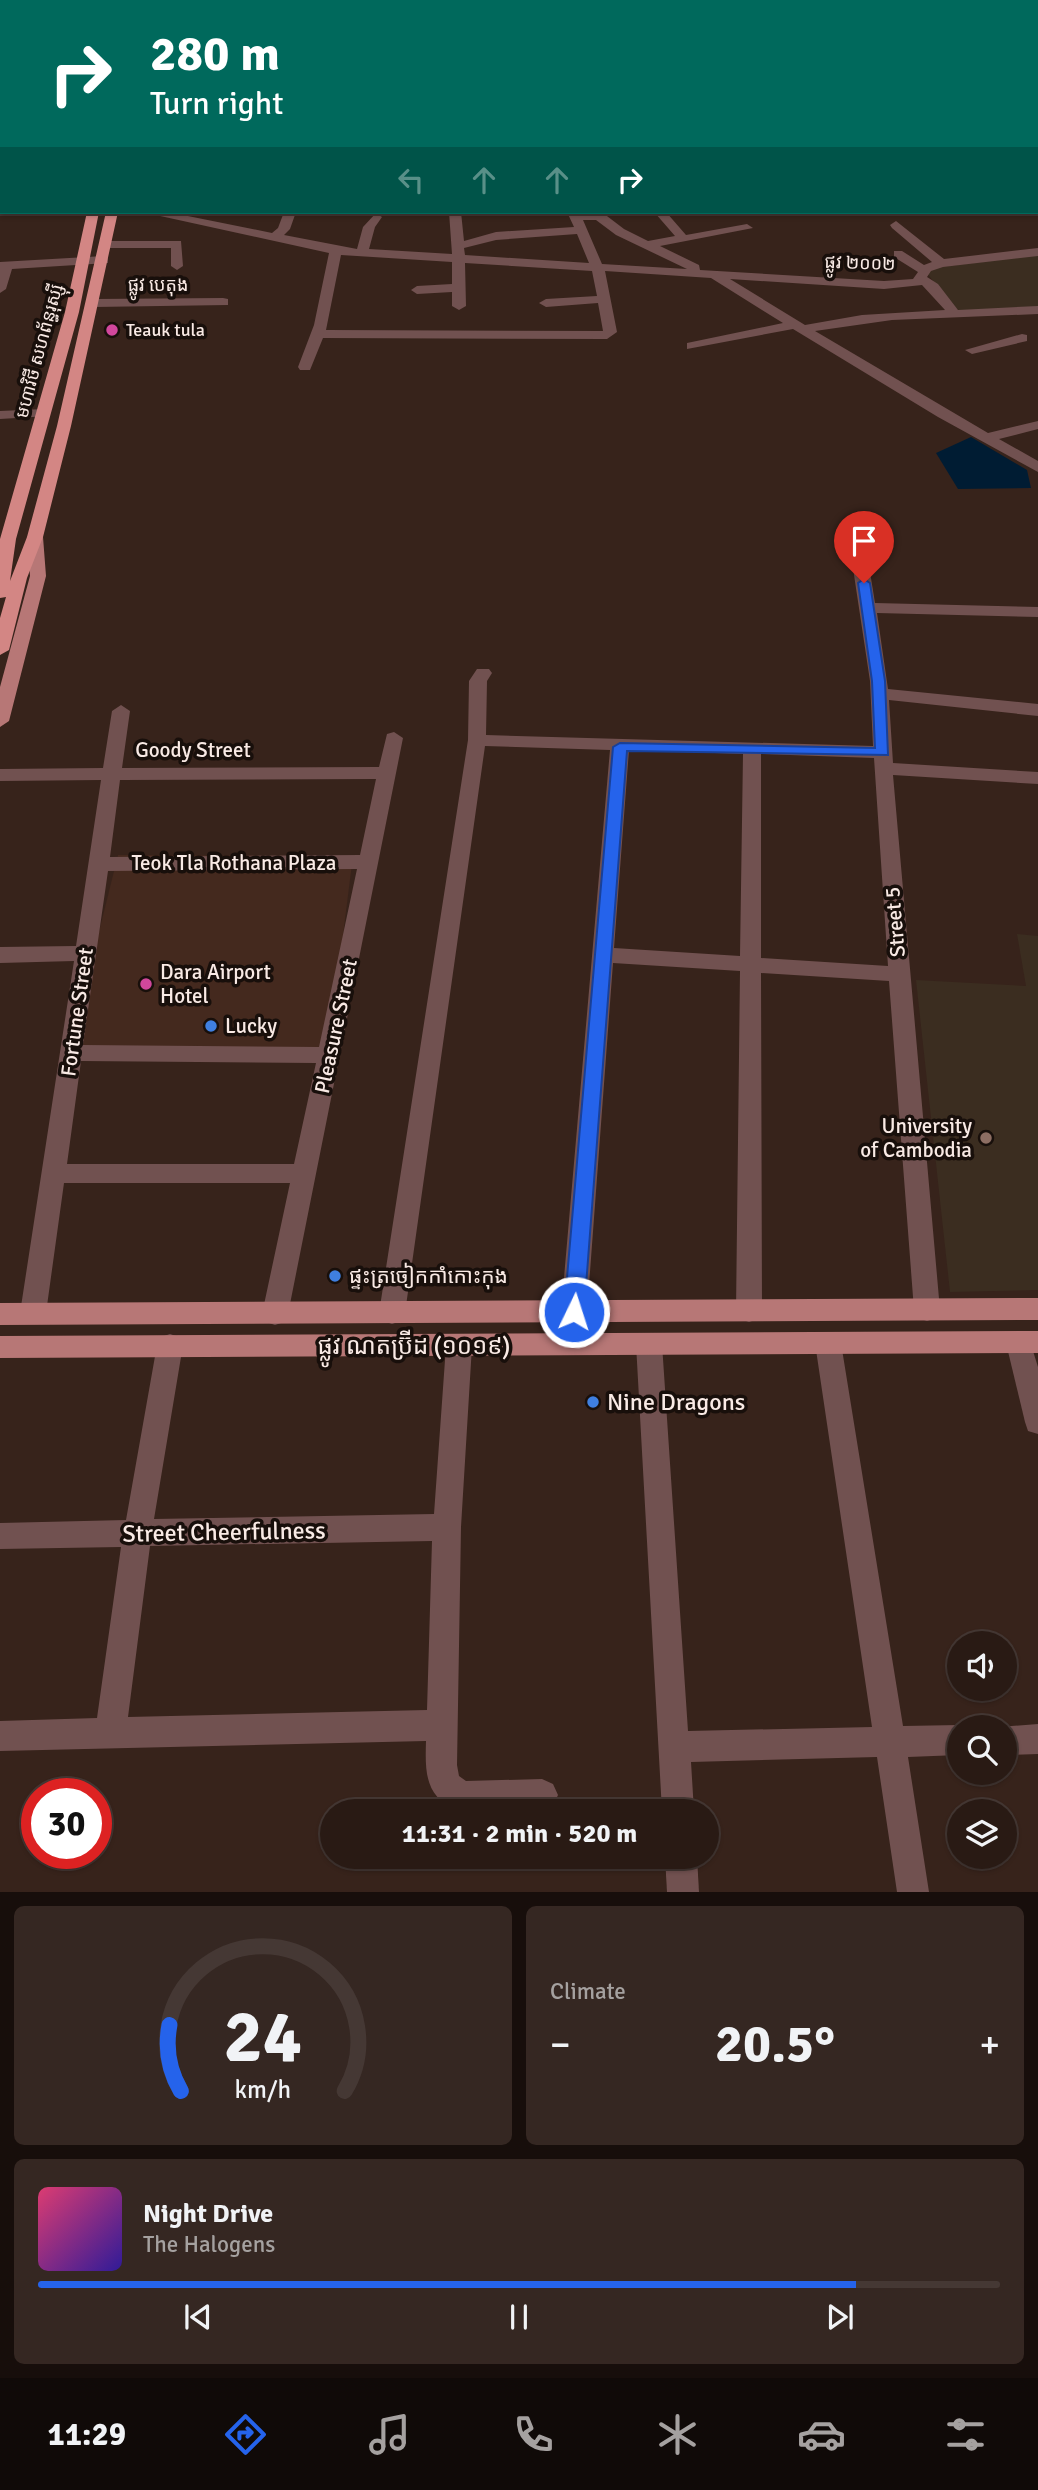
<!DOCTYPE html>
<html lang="en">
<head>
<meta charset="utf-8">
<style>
  :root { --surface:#291a14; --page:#352722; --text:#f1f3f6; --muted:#a5a1a0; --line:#453834; --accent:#2563eb }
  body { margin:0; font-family:Signika,"Noto Sans Khmer",sans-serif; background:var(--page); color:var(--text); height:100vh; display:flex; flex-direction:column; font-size:26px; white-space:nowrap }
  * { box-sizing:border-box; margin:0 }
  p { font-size:23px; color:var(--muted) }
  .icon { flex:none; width:38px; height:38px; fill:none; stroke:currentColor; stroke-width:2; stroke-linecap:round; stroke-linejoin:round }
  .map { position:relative; height:1892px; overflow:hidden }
  .drawer { display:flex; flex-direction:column; gap:14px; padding:14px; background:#170e0b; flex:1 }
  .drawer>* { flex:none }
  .hud { position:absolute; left:0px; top:0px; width:1040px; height:214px; box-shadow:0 2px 5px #0004,0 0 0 2px var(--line); background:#00695c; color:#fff; overflow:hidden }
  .tools { position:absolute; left:947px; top:1631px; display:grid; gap:14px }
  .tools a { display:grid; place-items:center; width:70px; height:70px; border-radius:50%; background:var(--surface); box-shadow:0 2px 5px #0004,0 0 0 2px var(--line); font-size:35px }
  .speed { position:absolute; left:21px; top:1778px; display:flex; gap:14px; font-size:35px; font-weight:700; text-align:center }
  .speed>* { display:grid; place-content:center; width:91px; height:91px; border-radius:50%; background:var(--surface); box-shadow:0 2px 5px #0004,0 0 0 2px var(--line); line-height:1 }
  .speed .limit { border:10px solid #d22; background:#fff; color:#111 }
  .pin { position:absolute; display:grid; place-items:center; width:60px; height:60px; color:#fff; margin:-72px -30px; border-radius:50% 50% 50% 0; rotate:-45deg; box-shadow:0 0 7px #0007 }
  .pin .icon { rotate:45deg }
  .me { position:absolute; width:77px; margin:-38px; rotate:4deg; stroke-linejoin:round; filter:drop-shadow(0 0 5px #0008) }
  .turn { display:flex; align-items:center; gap:24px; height:147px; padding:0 35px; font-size:32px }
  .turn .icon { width:91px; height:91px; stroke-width:2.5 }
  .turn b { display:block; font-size:49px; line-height:60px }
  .lanes { display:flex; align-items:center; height:66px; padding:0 35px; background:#0003; justify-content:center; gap:35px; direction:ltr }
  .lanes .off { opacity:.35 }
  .big { font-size:52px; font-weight:700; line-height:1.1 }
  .drawer .card { flex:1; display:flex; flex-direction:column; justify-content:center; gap:10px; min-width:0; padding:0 24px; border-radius:10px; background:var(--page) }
  .drawer .dial { align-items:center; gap:0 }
  .dial svg { height:182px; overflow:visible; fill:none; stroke:var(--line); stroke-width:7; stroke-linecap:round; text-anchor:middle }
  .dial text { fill:var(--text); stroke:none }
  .song { display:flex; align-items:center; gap:21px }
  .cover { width:84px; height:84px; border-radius:10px; background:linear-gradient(135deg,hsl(340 70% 55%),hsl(250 70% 35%)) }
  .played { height:7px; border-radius:4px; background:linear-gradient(90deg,var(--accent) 85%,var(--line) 85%) }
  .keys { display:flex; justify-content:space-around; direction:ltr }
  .heat { display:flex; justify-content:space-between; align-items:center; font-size:38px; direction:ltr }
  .drawer .tiles { flex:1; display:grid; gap:14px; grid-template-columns:1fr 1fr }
  .card:last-child { grid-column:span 2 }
  .trip { position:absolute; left:320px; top:1799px; width:399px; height:70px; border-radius:35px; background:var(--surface); box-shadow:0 2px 5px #0004,0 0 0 2px var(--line); font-weight:700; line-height:70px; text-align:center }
  .dock { display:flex; height:112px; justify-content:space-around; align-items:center; background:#100a08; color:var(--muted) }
  .dock .icon { width:49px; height:49px }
  .dock .current { color:var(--accent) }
  .dock b { font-size:32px; color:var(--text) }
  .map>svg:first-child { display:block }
</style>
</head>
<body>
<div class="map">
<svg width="1038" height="1892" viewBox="0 0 1038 1892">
  <rect width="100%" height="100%" fill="#37231b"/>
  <path fill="#44291e" d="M118,855l235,1 -26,205 -259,-4z"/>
  <g fill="#3b2d20">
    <path d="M1038,255v53l-74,5 -9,-5 -29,-36 8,-4z"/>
    <path d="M1017,934l21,2v354l-88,2 -34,-312 110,6z"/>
  </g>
  <path fill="#001c33" d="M971,437l56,33 4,18 -73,1 -22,-36z"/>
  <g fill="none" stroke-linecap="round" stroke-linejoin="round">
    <g fill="#715150" fill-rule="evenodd">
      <path d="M905,0h32l1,1 -34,1z"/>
      <rect x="0" y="193" width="2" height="8"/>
      <path d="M142,212h26l104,21 6,-5 6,-16h12l-6,17 -6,6 73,14 6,-22 13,-14 6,4 -7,10 -6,22 83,5 -3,-42h12l3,29 32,-9 78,-5 -7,-15 36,1 21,16 24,12 27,-5 -20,-23 11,-1 20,23 61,-11 6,4 -93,18 39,19 1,5 184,11 29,-2 5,-7 -24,-15v-6h8l22,14 8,-3 -40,-34 -2,-3 6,-4 48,38 94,-11v8l-95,11 -12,4 -4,6 11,7 20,26 80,-4v8l-146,6 -77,11 173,102 50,-12v8l-39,10 39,22v11l-100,-55 -145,-88 -106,20v-6l96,-20 -72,-45 -106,-7 12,61 -10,7 -284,-1 -13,32h-10l-2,-3 16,-42 15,-72zM583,220h13l20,15 71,34 -85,-5zM577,234l12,29 -124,-8 -1,-7 32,-8zM341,255l111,7v22l-35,2 -6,4 6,4 35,-2v14l7,4 7,-4 -1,-43 127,8 5,25 -51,3 -7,4 7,4 52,-4 5,28 -277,-1zM730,279l154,10 38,-4 23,25 -83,5 -57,10z"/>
      <path d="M107,241h74l2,25 -6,4 -6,-4v-18h-68l-2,-3z"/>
      <path d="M104,256l4,1v6l-96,6 -6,20 -6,4v-31z"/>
      <path d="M223,298l5,1v6l-134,2 -7,-4 7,-4z"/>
      <path d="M1022,334l5,1v6l-55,13 -7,-4z"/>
      <path d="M44,409l5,1v6l-49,3v-8z"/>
      <path d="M856,530l8,5 11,68 163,4v10l-161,-4 11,76 150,15v12l-149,-16 4,63 145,9v12l-145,-9 47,535 -4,8 -9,3 -9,-3 -4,-8 -25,-329 -128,-8 1,338 -4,8 -9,3 -9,-3 -4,-8 4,-340 -127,-8 -26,349 -4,8 -9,3 -9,-3 -4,-8 49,-562 -125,-4 -80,567 -4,8 -9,3 -9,-3 -4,-8 89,-573 1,-59 8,-12h12l3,4 -5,8 -1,54 387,11 -3,-65 -22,-146zM629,750l114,4 -3,202 -126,-8zM761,754l113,4 14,208 -127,-8z"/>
      <path d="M121,705l9,6 -8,57 257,-1 8,-33 7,-2 9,6 -115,576 -4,8 -9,3 -9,-3 -4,-8 28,-131h-226l-18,130 -4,8 -9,3 -9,-3 -4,-8 54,-352 -74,2v-16l76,-1 25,-166 -101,1v-12l103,-1 9,-57zM376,779l-16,76 -250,2 10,-77zM357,869l-38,178 -236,-2 25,-174zM81,1061l235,2 -22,101h-227z"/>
      <path d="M828,1332l9,3 4,8 62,383 56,-1 6,2h-6v28l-51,2 21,135h-32l-20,-135 -186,5 3,49h-32l-26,-467 4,-8 9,-3 9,3 4,8 26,387 184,-4 -57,-384 4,-8z"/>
      <path d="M1019,1332l9,3 10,32v67l-10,-3 -3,-9 -19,-79 4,-8z"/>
      <path d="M170,1334l9,3 4,8 -29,174 280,-5 12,-168 4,-8 9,-3 9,3 4,8 -11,181 -4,238 2,11 7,5 76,-2 11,5 5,11 -5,11c-27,11 -65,5 -95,5 -33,-14 -33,-38 -32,-70l-426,10v-30l97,-3 24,-171 -121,2v-26l126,-3 31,-175 4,-8zM432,1541l-5,169 -299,7 22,-171z"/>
      <path d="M1038,1724v30l-34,1v-28h-6z"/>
      <path d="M665,1857h32l2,35h-32z"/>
    </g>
    <g fill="#b77776" fill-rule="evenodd">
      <path d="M35,532l8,5 3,39 -37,145 -9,6v-40l30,-111 -3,-39z"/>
      <path d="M1038,1298v22l-1038,5v-22z"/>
      <path d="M1038,1331v22l-1038,5v-22z"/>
    </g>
    <g fill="#d38684" fill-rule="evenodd">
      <path d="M61,0h10l-11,2z"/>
      <path d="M87,212h12l-20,100 -63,227 -6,42 17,-44 30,-111 49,-214h12l-47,214 -28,111 -16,41 -18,72 -9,5v-37l6,-21 -6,1v-59l65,-227z"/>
    </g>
  </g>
  <path fill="#4e4050" d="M2,10v51h-2v-35h1z"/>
  <path fill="#5b4b5d" stroke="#403441" stroke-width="2" d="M0,10h2v34h-2l1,-20 -1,-1z"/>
  <path fill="#2563eb" stroke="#184099" stroke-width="2" d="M864,579l6,4 15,98 3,74 -261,-4 -43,561 -3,6h-14l-3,-6 49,-565 7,-4 255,5 -3,-67 -14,-98z"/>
  <g fill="#d1479c" stroke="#180f0b" stroke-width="2.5">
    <circle cx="112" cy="330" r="7"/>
    <circle cx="146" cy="984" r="7"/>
  </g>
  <g fill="#3f7fe0" stroke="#180f0b" stroke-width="2.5">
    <circle cx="211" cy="1026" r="7"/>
    <circle cx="335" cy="1276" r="7"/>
    <circle cx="593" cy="1402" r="7"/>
  </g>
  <circle fill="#8d6e63" stroke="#180f0b" stroke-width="2.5" cx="986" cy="1138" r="7"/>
  <g text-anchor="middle" stroke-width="7" stroke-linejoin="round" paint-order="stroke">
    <g font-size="18" fill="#f9eae5" stroke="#180f0b">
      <text transform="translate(860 263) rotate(2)" y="6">ផ្លូវ ២០០២</text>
      <text x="158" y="291">ផ្លូវ បេតុង</text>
      <text transform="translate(39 351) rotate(-75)" y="6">មហាវិថី សហព័ន្ធរុស្ស៊ី</text>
    </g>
    <g font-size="18" fill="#f9eae5" stroke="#180f0b" text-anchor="start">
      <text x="126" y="336">Teauk tula</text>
    </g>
    <g font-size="21" fill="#f9eae5" stroke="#180f0b">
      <text x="193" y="757">Goody Street</text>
      <text x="234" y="870">Teok Tla Rothana Plaza</text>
      <text transform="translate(895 922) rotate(-95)" y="7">Street 5</text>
      <text transform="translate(77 1012) rotate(-82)" y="7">Fortune Street</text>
      <text transform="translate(336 1026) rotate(-78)" y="7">Pleasure Street</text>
    </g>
    <g font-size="21" fill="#f9eae5" stroke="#180f0b" text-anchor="start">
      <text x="160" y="979">Dara Airport<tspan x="160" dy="24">Hotel</tspan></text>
      <text x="225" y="1033">Lucky</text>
      <text x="972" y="1133" text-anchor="end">University<tspan x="972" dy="24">of Cambodia</tspan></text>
      <text x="349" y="1283">ផ្ទះត្រចៀកកាំកោះកុង</text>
    </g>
    <g font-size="24" fill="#f9eae5" stroke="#180f0b">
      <text x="414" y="1354">ផ្លូវ ណតប្រ៊ីដ (១០១៩)</text>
      <text transform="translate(224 1532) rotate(-1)" y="8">Street Cheerfulness</text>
    </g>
    <g font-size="24" fill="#f9eae5" stroke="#180f0b" text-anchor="start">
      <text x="607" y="1410">Nine Dragons</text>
    </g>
  </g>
</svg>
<div class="tools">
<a><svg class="icon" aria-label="sound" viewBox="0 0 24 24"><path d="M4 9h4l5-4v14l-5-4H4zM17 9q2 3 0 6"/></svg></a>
<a><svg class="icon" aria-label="search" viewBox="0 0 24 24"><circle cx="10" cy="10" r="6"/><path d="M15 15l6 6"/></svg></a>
<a><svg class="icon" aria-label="layers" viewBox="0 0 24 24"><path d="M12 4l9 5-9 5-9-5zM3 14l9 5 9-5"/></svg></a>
</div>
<div class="speed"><div class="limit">30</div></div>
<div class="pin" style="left:864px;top:583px;background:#d93025"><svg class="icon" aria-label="arrive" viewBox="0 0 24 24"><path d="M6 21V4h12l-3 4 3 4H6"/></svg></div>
<svg class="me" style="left:574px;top:1312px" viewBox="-20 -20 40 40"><circle r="17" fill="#2563eb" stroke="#fff" stroke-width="3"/><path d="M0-11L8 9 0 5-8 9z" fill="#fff"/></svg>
<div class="trip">11:31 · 2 min · 520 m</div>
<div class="hud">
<div class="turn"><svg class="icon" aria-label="right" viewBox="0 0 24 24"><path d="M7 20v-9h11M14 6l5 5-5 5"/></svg><div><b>280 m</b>Turn right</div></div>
<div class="lanes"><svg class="icon off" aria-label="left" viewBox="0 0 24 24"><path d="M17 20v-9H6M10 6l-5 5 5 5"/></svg><svg class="icon off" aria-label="ahead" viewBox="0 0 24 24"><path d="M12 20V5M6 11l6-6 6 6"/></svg><svg class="icon off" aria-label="ahead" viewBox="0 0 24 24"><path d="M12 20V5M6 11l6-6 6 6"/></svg><svg class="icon" aria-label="right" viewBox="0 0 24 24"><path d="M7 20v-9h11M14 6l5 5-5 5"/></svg></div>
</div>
</div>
<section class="drawer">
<div class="tiles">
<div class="card dial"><svg viewBox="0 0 100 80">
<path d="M14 69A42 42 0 1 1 86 69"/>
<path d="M14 69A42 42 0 0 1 9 40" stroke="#2563eb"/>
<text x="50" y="56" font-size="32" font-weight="700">24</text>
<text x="50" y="72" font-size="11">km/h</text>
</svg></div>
<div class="card"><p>Climate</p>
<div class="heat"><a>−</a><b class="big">20.5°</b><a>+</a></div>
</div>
<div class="card">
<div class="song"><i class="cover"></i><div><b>Night Drive</b><p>The Halogens</p></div></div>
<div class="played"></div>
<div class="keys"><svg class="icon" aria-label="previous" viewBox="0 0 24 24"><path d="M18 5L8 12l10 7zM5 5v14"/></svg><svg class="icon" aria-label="pause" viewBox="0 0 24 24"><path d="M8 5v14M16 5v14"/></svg><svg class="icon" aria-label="next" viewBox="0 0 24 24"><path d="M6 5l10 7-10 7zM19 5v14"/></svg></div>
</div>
</div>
</section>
<nav class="dock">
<b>11:29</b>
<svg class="icon current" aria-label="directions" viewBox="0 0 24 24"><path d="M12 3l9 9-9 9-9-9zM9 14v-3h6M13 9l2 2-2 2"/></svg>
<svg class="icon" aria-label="music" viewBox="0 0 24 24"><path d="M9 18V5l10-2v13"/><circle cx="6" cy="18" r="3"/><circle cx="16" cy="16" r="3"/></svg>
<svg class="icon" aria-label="phone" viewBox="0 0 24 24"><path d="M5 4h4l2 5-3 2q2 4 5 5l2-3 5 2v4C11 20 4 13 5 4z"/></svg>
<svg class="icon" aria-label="climate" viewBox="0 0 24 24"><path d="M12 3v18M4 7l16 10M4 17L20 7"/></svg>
<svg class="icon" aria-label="car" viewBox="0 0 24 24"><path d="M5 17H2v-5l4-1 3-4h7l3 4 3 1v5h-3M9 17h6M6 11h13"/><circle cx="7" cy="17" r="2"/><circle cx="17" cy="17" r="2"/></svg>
<svg class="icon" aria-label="filters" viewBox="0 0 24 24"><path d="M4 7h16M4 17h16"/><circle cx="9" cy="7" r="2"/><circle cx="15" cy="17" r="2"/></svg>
</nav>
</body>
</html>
